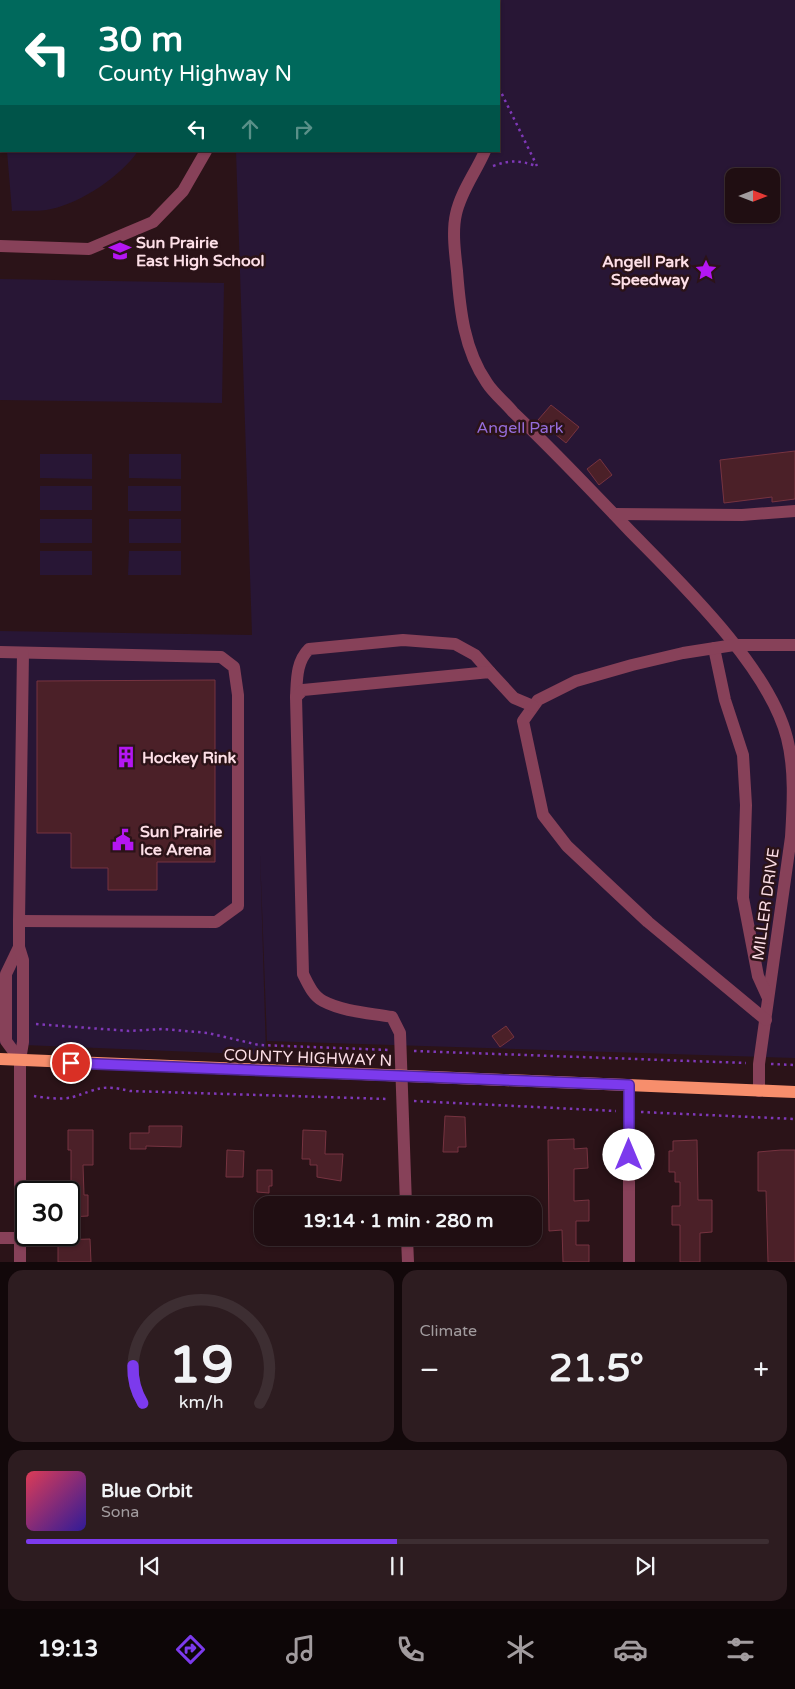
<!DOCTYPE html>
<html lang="en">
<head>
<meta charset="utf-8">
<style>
  :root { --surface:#200e12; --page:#2d1c20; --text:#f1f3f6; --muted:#a29c9f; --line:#3d2e32; --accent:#7c3aed }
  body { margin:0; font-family:"Varela Round",sans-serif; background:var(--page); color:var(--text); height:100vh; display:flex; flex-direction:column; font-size:19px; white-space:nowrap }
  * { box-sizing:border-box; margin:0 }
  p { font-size:16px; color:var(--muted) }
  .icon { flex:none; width:28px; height:28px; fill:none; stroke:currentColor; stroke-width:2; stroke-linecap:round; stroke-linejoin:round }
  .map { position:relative; height:1262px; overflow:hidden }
  .sheet { display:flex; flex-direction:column; gap:8px; padding:8px; background:#12080a; flex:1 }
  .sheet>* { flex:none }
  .banner { position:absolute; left:0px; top:0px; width:500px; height:152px; box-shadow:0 1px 4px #0004,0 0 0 1px var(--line); background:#00695c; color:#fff; overflow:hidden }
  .needle { width:32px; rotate:90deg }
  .tools { position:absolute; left:725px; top:168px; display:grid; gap:10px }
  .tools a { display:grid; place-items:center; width:55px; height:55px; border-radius:10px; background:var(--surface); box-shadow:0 1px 4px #0004,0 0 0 1px var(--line); font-size:25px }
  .speed { position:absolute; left:15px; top:1181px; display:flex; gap:10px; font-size:25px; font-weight:700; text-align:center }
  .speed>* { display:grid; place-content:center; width:65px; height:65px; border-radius:50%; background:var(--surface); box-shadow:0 1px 4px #0004,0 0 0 1px var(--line); line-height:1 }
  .speed .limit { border:2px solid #111; border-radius:8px; background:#fff; color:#111 }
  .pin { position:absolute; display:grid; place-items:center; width:42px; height:42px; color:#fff; margin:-21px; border:2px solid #fff; border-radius:50%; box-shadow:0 1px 5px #0007 }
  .me { position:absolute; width:55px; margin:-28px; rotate:0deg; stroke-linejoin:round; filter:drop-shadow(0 0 4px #0008) }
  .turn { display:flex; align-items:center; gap:18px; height:105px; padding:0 15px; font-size:22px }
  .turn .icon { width:65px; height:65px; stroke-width:2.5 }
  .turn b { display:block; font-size:35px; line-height:42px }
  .lanes { display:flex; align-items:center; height:48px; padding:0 15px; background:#0003; justify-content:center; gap:25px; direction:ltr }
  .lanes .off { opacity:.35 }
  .big { font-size:38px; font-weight:800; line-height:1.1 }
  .sheet .tile { flex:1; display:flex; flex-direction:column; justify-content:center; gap:8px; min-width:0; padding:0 18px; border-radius:15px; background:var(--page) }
  .sheet .dial { align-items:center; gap:0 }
  .dial svg { height:130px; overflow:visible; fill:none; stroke:var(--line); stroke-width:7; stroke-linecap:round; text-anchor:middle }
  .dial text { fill:var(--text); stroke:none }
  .song { display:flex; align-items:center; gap:15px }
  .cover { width:60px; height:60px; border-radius:8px; background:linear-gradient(135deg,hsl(350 70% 55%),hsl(250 70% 35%)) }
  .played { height:5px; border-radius:2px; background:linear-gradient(90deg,var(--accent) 50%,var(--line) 50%) }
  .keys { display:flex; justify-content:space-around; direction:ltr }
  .heat { display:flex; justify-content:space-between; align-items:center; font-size:28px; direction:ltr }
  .sheet .tiles { flex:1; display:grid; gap:8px; grid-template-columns:1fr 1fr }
  .tile:last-child { grid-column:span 2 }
  .trip { position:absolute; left:254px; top:1196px; width:288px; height:50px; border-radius:15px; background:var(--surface); box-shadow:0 1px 4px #0004,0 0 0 1px var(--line); font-weight:800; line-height:50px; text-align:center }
  .tabs { display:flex; height:80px; justify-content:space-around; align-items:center; background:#0d0607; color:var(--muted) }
  .tabs .icon { width:35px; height:35px }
  .tabs .active { color:var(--accent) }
  .tabs b { font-size:22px; color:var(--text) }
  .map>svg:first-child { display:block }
</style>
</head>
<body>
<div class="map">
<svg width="795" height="1262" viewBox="0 0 795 1262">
  <rect width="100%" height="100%" fill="#2b1318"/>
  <g fill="#281635" fill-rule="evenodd">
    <path d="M231,0h564v1058l-528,-17 -7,-188 6,202 -266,-11v-413l252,4 -16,-484h263v-150zM734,176h37v38h-37z"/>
    <path d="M7,151h131c-17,25 -57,52 -87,58 -12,3 -27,1 -39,2z"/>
    <path d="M0,279l224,4 -2,120 -222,-3z"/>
    <path d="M40,454h52v25l-52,-1z"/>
    <path d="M129,454h52v25l-52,-1z"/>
    <rect x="40" y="486" width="52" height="24"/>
    <rect x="128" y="486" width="53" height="25"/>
    <rect x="40" y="519" width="52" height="24"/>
    <rect x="129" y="519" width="52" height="24"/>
    <rect x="40" y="551" width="52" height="24"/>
    <path d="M129,551h52v24h-53z"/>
  </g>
  <g fill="#4b2028" stroke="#763340">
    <path d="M551,405l28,22 -13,16 -28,-23z"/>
    <path d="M795,451v48l-23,3v-5l-48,6 -4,-43z"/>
    <path d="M600,459l12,16 -13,10 -12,-16z"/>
    <path d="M215,680v182h-58v28h-49v-22h-37v-35h-34v-152z"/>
    <path d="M506,1026l8,11 -14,10 -8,-11z"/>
    <path d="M445,1116l20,1 1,30h-8v5h-15z"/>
    <path d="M149,1126h33l-1,21 -35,-1v3h-16v-16h19z"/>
    <path d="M68,1130h25v35h-10l1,30h4v21l-19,1v-25h-11l-1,-11h14v-31h-3z"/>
    <path d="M303,1130l23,1 -1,23h18l-2,27 -24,-4v-12h-7v-6h-8z"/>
    <path d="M574,1139v10l13,-1 1,20 -14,1v32l15,-1v21h-13v24h13v17h-26l-1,-32 -13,1 -1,-91z"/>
    <path d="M697,1140l1,60h14v32l-12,1v29h-20v-37h-8v-19h8v-24h-5v-10h-6v-21h4v-10z"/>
    <path d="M227,1150l17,1 -1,26h-17z"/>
    <path d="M781,1150h14v112h-27l-2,-71h-8v-39z"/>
    <path d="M257,1170h15v16h-3v7l-12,-1z"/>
    <path d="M90,1239l1,23h-33v-22z"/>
  </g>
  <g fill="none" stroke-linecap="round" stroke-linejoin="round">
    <g stroke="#7f38b8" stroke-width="2.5" stroke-dasharray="2.5 4" stroke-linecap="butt">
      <path d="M499,88l38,78"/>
      <path d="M493,166c16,-6 27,-6 43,0"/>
      <path d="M36,1024l93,7 34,-2 45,4 51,12 130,5"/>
      <path d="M414,1051l332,12"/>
      <path d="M771,1064l24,1"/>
      <path d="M34,1096c11,2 28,4 39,1 26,-8 28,-13 57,-6l258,8"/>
      <path d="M414,1101l202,10"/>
      <path d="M641,1112l154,7"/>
    </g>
    <g stroke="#874159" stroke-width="12">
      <path d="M213,0v1"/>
      <path d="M462,0v1"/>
      <path d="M485,151c-9,21 -24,40 -29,63 -4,17 -1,39 1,57 3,39 7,79 30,112 7,11 18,19 26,29 40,38 79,79 117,119 51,52 139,136 157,207 8,31 6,67 4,99l-32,227v27"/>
      <path d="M0,246l89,3 64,-27 30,-31 23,-40"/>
      <path d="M614,514l128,1 53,-4"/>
      <path d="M714,648l11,52 18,55 3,50 -3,93 15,78 10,22"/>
      <path d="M0,652l221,5 13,10 4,28v211l-22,16 -197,-1"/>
      <path d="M296,697c1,-17 0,-35 13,-48l94,-9 52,4 20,11 15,17"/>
      <path d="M19,947l-13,27v67l14,19"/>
      <path d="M766,1020l-118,-98 -81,-76 -24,-31 -20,-94 15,-21 38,-19 56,-16 51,-12 51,-8h61"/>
      <path d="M629,1085v177"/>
      <path d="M406,1205l-6,-172 -8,-16c-22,-4 -48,-5 -69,-16 -10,-5 -15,-17 -20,-27l-7,-277 7,-7 187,-18 24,26 19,8"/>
      <path d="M0,1238h20"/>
      <path d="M407,1238l1,24"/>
      <path d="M20,1262v-202l3,-18v-82l-4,-13v-26l4,-268"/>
    </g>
    <path stroke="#f78e6c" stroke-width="12" d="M0,1059l795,33"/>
  </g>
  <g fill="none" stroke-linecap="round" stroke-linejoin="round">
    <g stroke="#51269a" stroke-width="12">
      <path id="route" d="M71,1063l558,22v70"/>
    </g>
    <use href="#route" stroke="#7c3aed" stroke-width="9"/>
  </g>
  <defs>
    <g id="school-bare" transform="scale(1.725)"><path d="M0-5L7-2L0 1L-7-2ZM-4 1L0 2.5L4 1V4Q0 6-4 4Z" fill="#b416f2" stroke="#2b1318" stroke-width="2.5" paint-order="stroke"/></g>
    <g id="sight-bare" transform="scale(1.725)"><path d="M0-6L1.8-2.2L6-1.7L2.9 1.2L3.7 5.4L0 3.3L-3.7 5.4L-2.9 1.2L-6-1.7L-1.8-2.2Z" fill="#b416f2" stroke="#2b1318" stroke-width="2.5" paint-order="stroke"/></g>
    <g id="building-bare" transform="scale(1.725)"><path d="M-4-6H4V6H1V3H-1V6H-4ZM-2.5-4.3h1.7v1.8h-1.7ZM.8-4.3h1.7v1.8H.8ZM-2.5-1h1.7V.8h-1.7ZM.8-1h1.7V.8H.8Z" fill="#b416f2" stroke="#2b1318" stroke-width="2.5" paint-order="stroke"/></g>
    <g id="civic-bare" transform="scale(1.725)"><path d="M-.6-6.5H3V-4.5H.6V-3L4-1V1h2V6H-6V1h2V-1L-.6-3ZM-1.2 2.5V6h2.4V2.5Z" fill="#b416f2" stroke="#2b1318" stroke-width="2.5" paint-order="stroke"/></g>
  </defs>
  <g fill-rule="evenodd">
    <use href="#school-bare" x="120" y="251"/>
    <use href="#sight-bare" x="706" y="270"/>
    <use href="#building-bare" x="126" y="757"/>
    <use href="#civic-bare" x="123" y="840"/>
  </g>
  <g text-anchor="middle" stroke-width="5" stroke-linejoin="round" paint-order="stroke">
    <g font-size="16" font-weight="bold" fill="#fddfe7" stroke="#2b1318" text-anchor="start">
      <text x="136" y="248">Sun Prairie<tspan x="136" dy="18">East High School</tspan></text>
      <text x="689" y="267" text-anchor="end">Angell Park<tspan x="689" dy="18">Speedway</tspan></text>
      <text x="142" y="763">Hockey Rink</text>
      <text x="140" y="837">Sun Prairie<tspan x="140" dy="18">Ice Arena</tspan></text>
    </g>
    <g font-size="16" fill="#956ddb" stroke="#2b1318">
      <text x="520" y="433">Angell Park</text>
    </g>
    <g font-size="16" fill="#fddfe7" stroke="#2b1318">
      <text transform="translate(765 904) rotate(-82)" y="6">MILLER DRIVE</text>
      <text transform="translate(308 1057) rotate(2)" y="6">COUNTY HIGHWAY N</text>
    </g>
  </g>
</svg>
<div class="tools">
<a><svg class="needle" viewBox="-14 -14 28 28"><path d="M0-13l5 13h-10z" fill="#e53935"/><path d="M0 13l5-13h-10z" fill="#a29c9f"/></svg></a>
</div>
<div class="speed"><div class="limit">30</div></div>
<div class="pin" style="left:71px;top:1063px;background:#d93025"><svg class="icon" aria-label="arrive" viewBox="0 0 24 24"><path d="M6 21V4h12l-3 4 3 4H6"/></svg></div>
<svg class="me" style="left:629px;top:1155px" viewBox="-20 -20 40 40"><circle r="19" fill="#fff"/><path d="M0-13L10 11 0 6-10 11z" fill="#7c3aed"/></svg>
<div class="trip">19:14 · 1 min · 280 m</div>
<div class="banner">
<div class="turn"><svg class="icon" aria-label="left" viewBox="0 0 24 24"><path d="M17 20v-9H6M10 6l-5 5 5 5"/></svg><div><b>30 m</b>County Highway N</div></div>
<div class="lanes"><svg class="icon" aria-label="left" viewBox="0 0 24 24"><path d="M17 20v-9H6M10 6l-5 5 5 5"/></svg><svg class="icon off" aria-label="ahead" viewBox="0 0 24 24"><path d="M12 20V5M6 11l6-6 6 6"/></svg><svg class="icon off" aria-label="right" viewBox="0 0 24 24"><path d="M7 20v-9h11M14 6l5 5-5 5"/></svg></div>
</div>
</div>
<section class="sheet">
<div class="tiles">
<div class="tile dial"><svg viewBox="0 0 100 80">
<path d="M14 69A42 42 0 1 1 86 69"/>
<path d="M14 69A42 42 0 0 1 8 46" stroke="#7c3aed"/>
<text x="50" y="56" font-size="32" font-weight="700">19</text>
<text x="50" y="72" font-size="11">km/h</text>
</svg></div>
<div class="tile"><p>Climate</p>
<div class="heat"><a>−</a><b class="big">21.5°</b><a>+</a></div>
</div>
<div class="tile">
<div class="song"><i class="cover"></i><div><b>Blue Orbit</b><p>Sona</p></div></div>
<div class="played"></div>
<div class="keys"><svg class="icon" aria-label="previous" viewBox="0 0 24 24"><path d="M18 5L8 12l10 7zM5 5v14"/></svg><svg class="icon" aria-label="pause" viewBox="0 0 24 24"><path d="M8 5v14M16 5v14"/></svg><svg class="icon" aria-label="next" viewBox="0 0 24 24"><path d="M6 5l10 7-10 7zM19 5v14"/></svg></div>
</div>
</div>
</section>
<nav class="tabs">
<b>19:13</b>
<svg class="icon active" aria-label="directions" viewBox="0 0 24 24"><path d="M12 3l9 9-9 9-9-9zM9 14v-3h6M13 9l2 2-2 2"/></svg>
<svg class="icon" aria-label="music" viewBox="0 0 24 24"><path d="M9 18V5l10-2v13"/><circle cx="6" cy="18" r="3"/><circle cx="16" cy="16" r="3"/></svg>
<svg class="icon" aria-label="phone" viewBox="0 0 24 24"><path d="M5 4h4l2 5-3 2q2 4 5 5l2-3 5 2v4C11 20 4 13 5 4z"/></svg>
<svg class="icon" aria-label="climate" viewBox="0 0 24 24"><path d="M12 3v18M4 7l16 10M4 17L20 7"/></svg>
<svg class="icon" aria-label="car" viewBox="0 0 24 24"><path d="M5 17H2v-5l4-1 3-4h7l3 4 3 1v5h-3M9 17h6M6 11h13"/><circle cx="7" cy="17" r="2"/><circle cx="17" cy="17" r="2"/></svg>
<svg class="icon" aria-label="filters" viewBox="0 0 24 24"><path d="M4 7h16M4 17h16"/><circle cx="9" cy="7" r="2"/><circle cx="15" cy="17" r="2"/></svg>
</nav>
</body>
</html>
